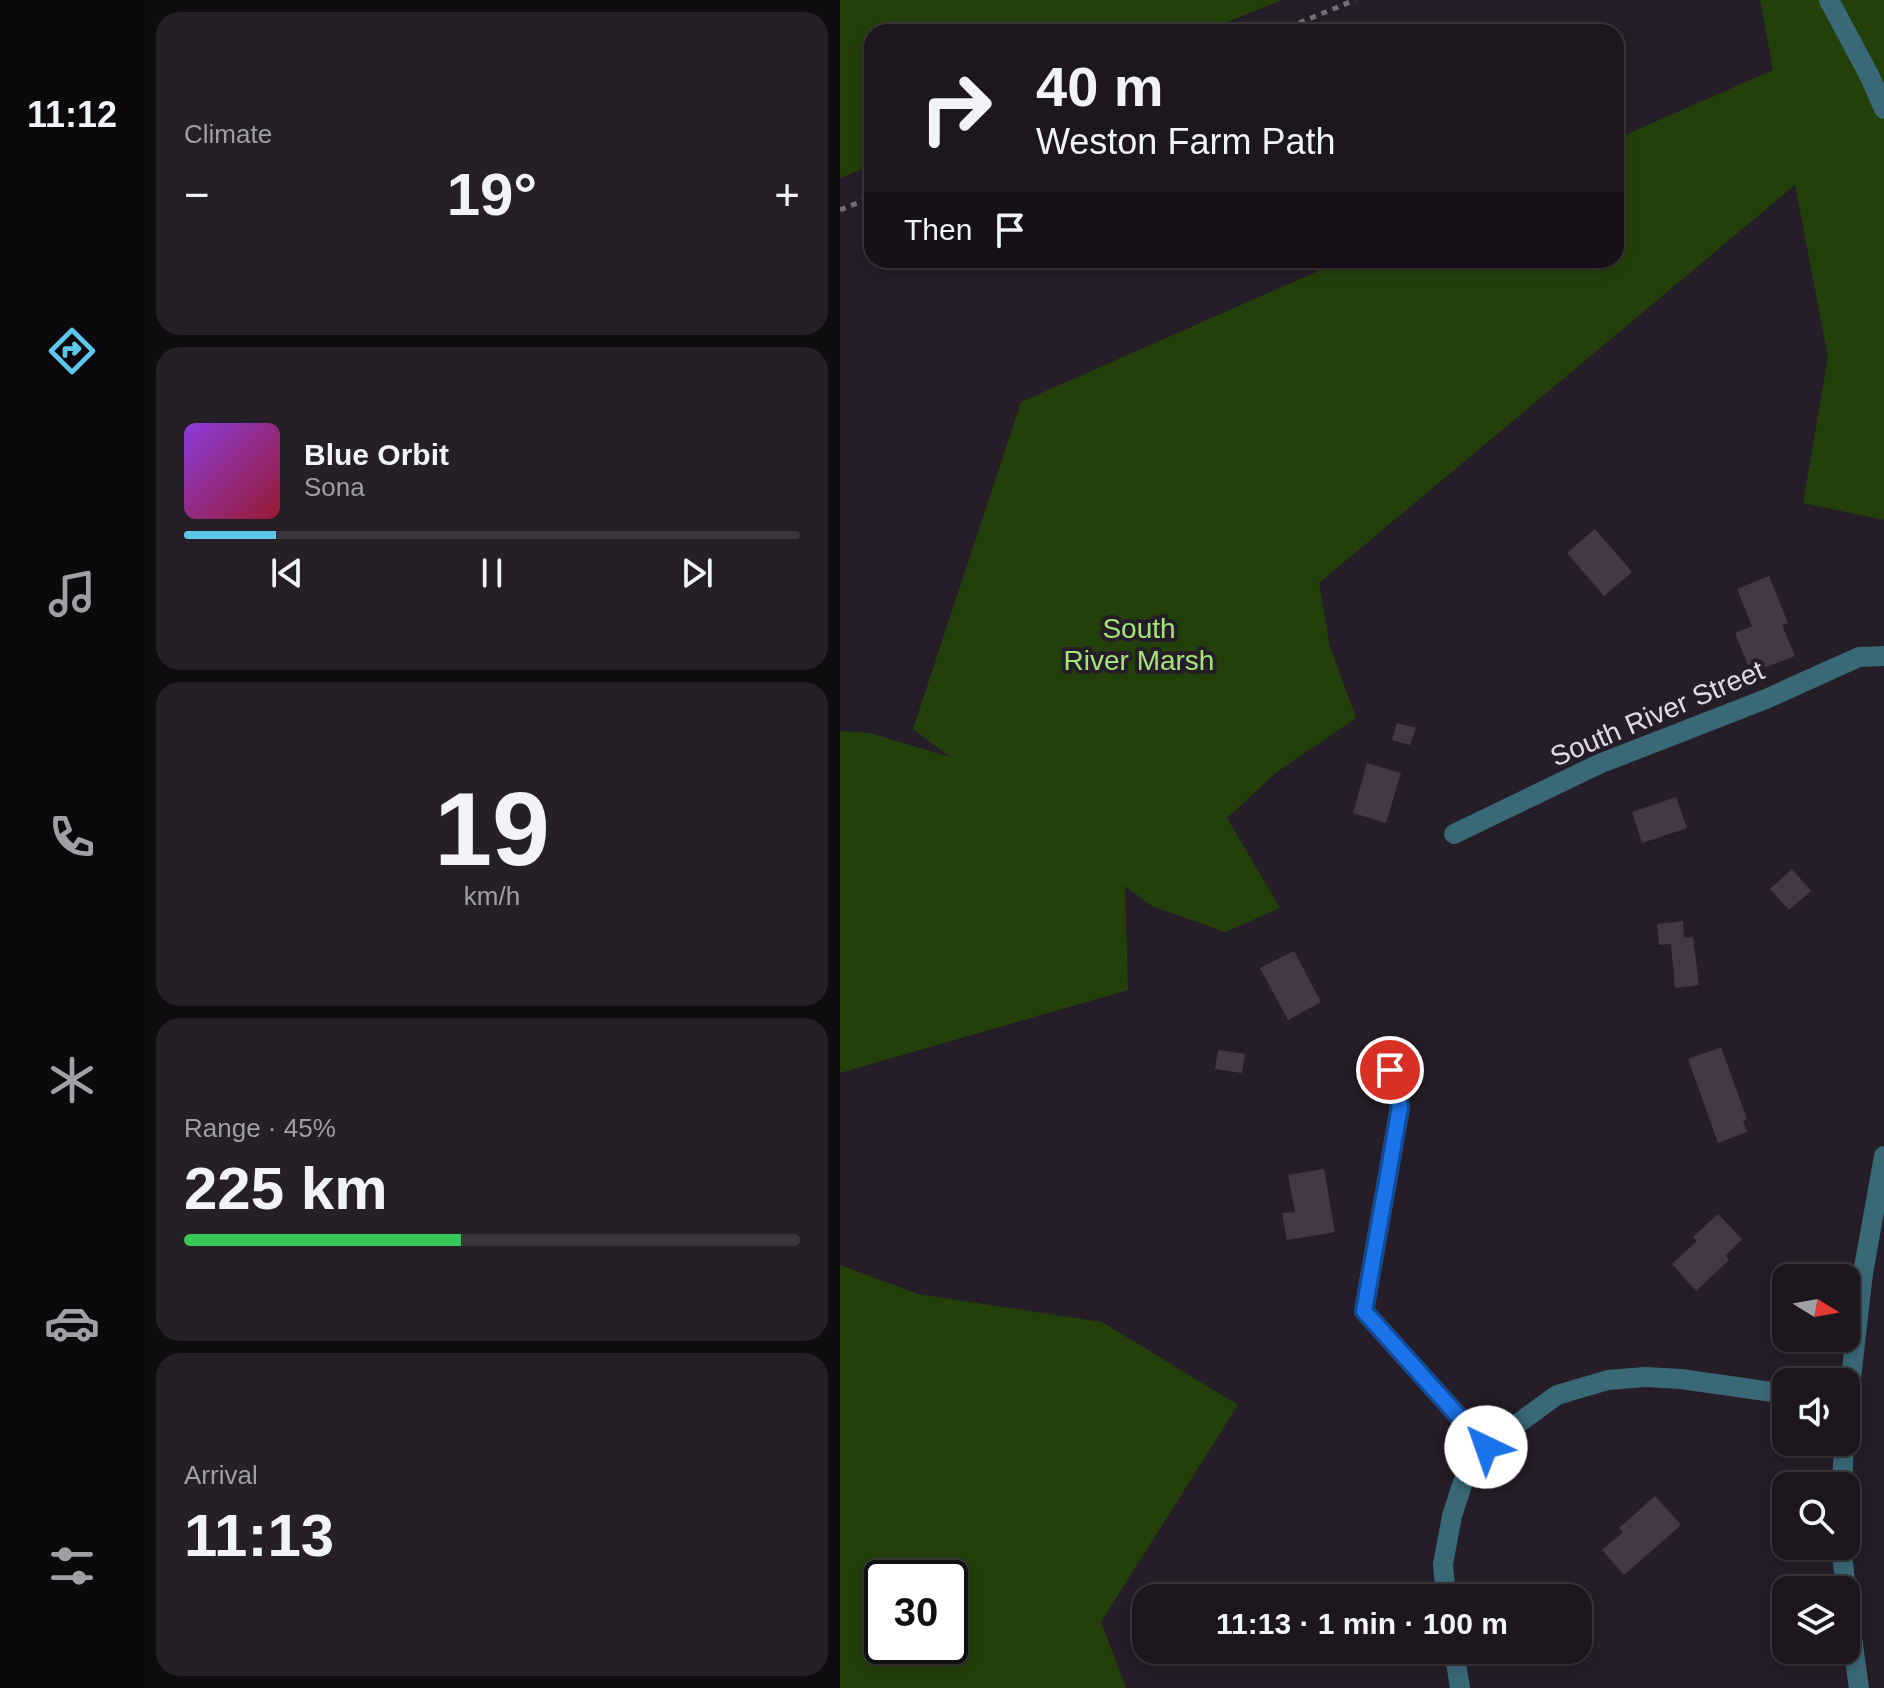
<!DOCTYPE html>
<html lang="en">
<head>
<meta charset="utf-8">
<style>
  :root { --surface:#1c161d; --page:#251f26; --text:#f1f3f6; --muted:#a09fa4; --line:#3a353b; --accent:#5cc7e8 }
  body { margin:0; font-family:Helvetica,sans-serif; background:var(--page); color:var(--text); height:100vh; display:flex; flex-direction:column; font-size:30px; white-space:nowrap }
  * { box-sizing:border-box; margin:0 }
  p { font-size:26px; color:var(--muted) }
  .icon { flex:none; width:44px; height:44px; fill:none; stroke:currentColor; stroke-width:2; stroke-linecap:round; stroke-linejoin:round }
  .map { position:relative; flex:1; overflow:hidden }
  .sheet { display:flex; flex-direction:column; gap:12px; padding:12px; background:#0f0c10; width:696px }
  .sheet>* { flex:none }
  .guide { position:absolute; left:24px; top:24px; width:760px; height:244px; border-radius:24px; box-shadow:0 4px 12px #0003,0 0 0 2px var(--line); background:#1c161d; color:var(--text); overflow:hidden }
  .needle { width:52px; rotate:101deg }
  .controls { position:absolute; left:932px; top:1264px; display:grid; gap:16px }
  .controls a { display:grid; place-items:center; width:88px; height:88px; border-radius:16px; background:var(--surface); box-shadow:0 4px 12px #0003,0 0 0 2px var(--line); font-size:40px }
  .speed { position:absolute; left:24px; top:1560px; display:flex; gap:16px; font-size:40px; font-weight:700; text-align:center }
  .speed>* { display:grid; place-content:center; width:104px; height:104px; border-radius:50%; background:var(--surface); box-shadow:0 4px 12px #0003,0 0 0 2px var(--line); line-height:1 }
  .speed .limit { border:4px solid #111; border-radius:12px; background:#fff; color:#111 }
  .pin { position:absolute; display:grid; place-items:center; width:68px; height:68px; color:#fff; margin:-34px; border:4px solid #fff; border-radius:50%; box-shadow:0 2px 8px #0007 }
  .me { position:absolute; width:88px; margin:-44px; rotate:318deg; stroke-linejoin:round; filter:drop-shadow(0 0 6px #0008) }
  .turn { display:flex; align-items:center; gap:28px; height:168px; padding:0 40px; font-size:36px }
  .turn .icon { width:104px; height:104px; stroke-width:2.5 }
  .turn b { display:block; font-size:56px; line-height:68px }
  .then { display:flex; align-items:center; height:76px; padding:0 40px; background:#0003; gap:16px; font-size:30px }
  .big { font-size:60px; font-weight:800; line-height:1.1 }
  .sheet .card { flex:1; display:flex; flex-direction:column; justify-content:center; gap:12px; min-width:0; padding:0 28px; border-radius:24px; background:var(--page) }
  .sheet .dial { align-items:center; gap:0 }
  .dial b { font-size:104px; line-height:1 }
  .song { display:flex; align-items:center; gap:24px }
  .cover { width:96px; height:96px; border-radius:12px; background:linear-gradient(135deg,hsl(270 70% 55%),hsl(350 70% 35%)) }
  .played { height:8px; border-radius:4px; background:linear-gradient(90deg,var(--accent) 15%,var(--line) 15%) }
  .keys { display:flex; justify-content:space-around; direction:ltr }
  .heat { display:flex; justify-content:space-between; align-items:center; font-size:44px; direction:ltr }
  .charge { height:12px; border-radius:6px; background:linear-gradient(90deg,#34c759 45%,var(--line) 0) }
  .trip { position:absolute; left:292px; top:1584px; width:460px; height:80px; border-radius:24px; background:var(--surface); box-shadow:0 4px 12px #0003,0 0 0 2px var(--line); font-weight:800; line-height:80px; text-align:center }
  main { display:flex; flex:1; min-height:0 }
  .tab-bar { display:flex; flex-direction:column; width:144px; justify-content:space-around; align-items:center; background:#0b090c; color:var(--muted) }
  .tab-bar .icon { width:56px; height:56px }
  .tab-bar .on { color:var(--accent) }
  .tab-bar b { font-size:36px; color:var(--text) }
  .map>svg:first-child { display:block }
</style>
</head>
<body>
<main>
<nav class="tab-bar">
<b>11:12</b>
<svg class="icon on" aria-label="directions" viewBox="0 0 24 24"><path d="M12 3l9 9-9 9-9-9zM9 14v-3h6M13 9l2 2-2 2"/></svg>
<svg class="icon" aria-label="music" viewBox="0 0 24 24"><path d="M9 18V5l10-2v13"/><circle cx="6" cy="18" r="3"/><circle cx="16" cy="16" r="3"/></svg>
<svg class="icon" aria-label="phone" viewBox="0 0 24 24"><path d="M5 4h4l2 5-3 2q2 4 5 5l2-3 5 2v4C11 20 4 13 5 4z"/></svg>
<svg class="icon" aria-label="climate" viewBox="0 0 24 24"><path d="M12 3v18M4 7l16 10M4 17L20 7"/></svg>
<svg class="icon" aria-label="car" viewBox="0 0 24 24"><path d="M5 17H2v-5l4-1 3-4h7l3 4 3 1v5h-3M9 17h6M6 11h13"/><circle cx="7" cy="17" r="2"/><circle cx="17" cy="17" r="2"/></svg>
<svg class="icon" aria-label="filters" viewBox="0 0 24 24"><path d="M4 7h16M4 17h16"/><circle cx="9" cy="7" r="2"/><circle cx="15" cy="17" r="2"/></svg>
</nav>
<section class="sheet">
<div class="card"><p>Climate</p>
<div class="heat"><a>−</a><b class="big">19°</b><a>+</a></div>
</div>
<div class="card">
<div class="song"><i class="cover"></i><div><b>Blue Orbit</b><p>Sona</p></div></div>
<div class="played"></div>
<div class="keys"><svg class="icon" aria-label="previous" viewBox="0 0 24 24"><path d="M18 5L8 12l10 7zM5 5v14"/></svg><svg class="icon" aria-label="pause" viewBox="0 0 24 24"><path d="M8 5v14M16 5v14"/></svg><svg class="icon" aria-label="next" viewBox="0 0 24 24"><path d="M6 5l10 7-10 7zM19 5v14"/></svg></div>
</div>
<div class="card dial"><b>19</b><p>km/h</p></div>
<div class="card"><p>Range · 45%</p><b class="big">225 km</b><div class="charge"></div></div>
<div class="card"><p>Arrival</p><b class="big">11:13</b></div>
</section>
<div class="map">
<svg width="1044" height="1688" viewBox="0 0 1044 1688">
  <rect width="100%" height="100%" fill="#251d27"/>
  <g fill="#24400a" fill-rule="evenodd">
    <path d="M0,0h442l-79,32h-331v133l-32,13z"/>
    <path d="M920,0h124v520l-81,-17 25,-146 -33,-172 -476,398 11,64 26,71 -79,54 -50,46 53,90 -55,24 -73,-26 -27,-20 3,104 -288,83v-342l30,2 80,24 -37,-28 108,-327 322,-142h273v-121l157,-69z"/>
    <path d="M0,1265l78,29 184,28 136,83 -137,217 25,66h-286zM110,1578v68h-68v-68z"/>
  </g>
  <g fill="#433945">
    <path d="M755,529l37,43 -28,24 -37,-43z"/>
    <path d="M929,576l19,47 -6,2 13,31 -44,17 -16,-40 17,-7 -15,-37z"/>
    <path d="M557,723l19,5 -6,17 -18,-5z"/>
    <path d="M527,763l34,10 -15,50 -33,-10z"/>
    <path d="M836,797l11,31 -45,15 -10,-31z"/>
    <path d="M952,869l19,22 -22,19 -19,-21z"/>
    <path d="M843,921l1,17 9,-1 6,48 -24,3 -4,-44 -12,1 -2,-21z"/>
    <path d="M454,951l27,51 -33,18 -28,-52z"/>
    <path d="M881,1047l26,72 -4,2 4,11 -29,11 -30,-84z"/>
    <path d="M378,1050l27,4 -3,19 -27,-4z"/>
    <path d="M484,1169l11,63 -48,8 -5,-27 13,-1 -7,-37z"/>
    <path d="M878,1214l24,25 -16,16 3,5 -33,31 -24,-27 25,-23 -4,-4z"/>
    <path d="M815,1496l26,29 -57,50 -22,-25 21,-18 -4,-4z"/>
  </g>
  <g fill="none" stroke-linecap="round" stroke-linejoin="round">
    <g stroke="#756e77" stroke-width="5" stroke-dasharray="6 6" stroke-linecap="butt">
      <path d="M437,32l78,-32"/>
      <path d="M0,210l32,-13"/>
    </g>
    <g stroke="#396876" stroke-width="20">
      <path d="M614,834l145,-70 167,-65 93,-42 25,-1"/>
      <path d="M550,1070l10,37 -36,204 122,136"/>
      <path d="M606,1598l-3,-34 9,-48 11,-34 23,-35 71,-52 51,-15 37,-3 36,2 105,15"/>
      <path d="M614,1650l6,38"/>
    </g>
    <g stroke="#396876" stroke-width="20">
      <path d="M989,0l40,75 15,34"/>
      <path d="M1006,1422l17,-149 21,-117"/>
      <path d="M1002,1486l2,-44"/>
      <path d="M1001,1546l5,44"/>
      <path d="M1006,1594l13,94"/>
    </g>
  </g>
  <g fill="none" stroke-linecap="round" stroke-linejoin="round">
    <g stroke="#114b97" stroke-width="20">
      <path id="route" d="M550,1070l10,37 -36,204 122,136"/>
    </g>
    <use href="#route" stroke="#1a73e8" stroke-width="14"/>
  </g>
  <g text-anchor="middle" stroke-width="8" stroke-linejoin="round" paint-order="stroke">
    <g font-size="28" fill="#a5e477" stroke="#251d27">
      <text x="299" y="638">South<tspan x="299" dy="32">River Marsh</tspan></text>
    </g>
    <g font-size="28" fill="#e0d9e1" stroke="#251d27">
      <text transform="translate(817 713) rotate(-23)" y="10">South River Street</text>
    </g>
  </g>
</svg>
<div class="controls">
<a><svg class="needle" viewBox="-14 -14 28 28"><path d="M0-13l5 13h-10z" fill="#e53935"/><path d="M0 13l5-13h-10z" fill="#a09fa4"/></svg></a>
<a><svg class="icon" aria-label="sound" viewBox="0 0 24 24"><path d="M4 9h4l5-4v14l-5-4H4zM17 9q2 3 0 6"/></svg></a>
<a><svg class="icon" aria-label="search" viewBox="0 0 24 24"><circle cx="10" cy="10" r="6"/><path d="M15 15l6 6"/></svg></a>
<a><svg class="icon" aria-label="layers" viewBox="0 0 24 24"><path d="M12 4l9 5-9 5-9-5zM3 14l9 5 9-5"/></svg></a>
</div>
<div class="speed"><div class="limit">30</div></div>
<div class="pin" style="left:550px;top:1070px;background:#d93025"><svg class="icon" aria-label="arrive" viewBox="0 0 24 24"><path d="M6 21V4h12l-3 4 3 4H6"/></svg></div>
<svg class="me" style="left:646px;top:1447px" viewBox="-20 -20 40 40"><circle r="19" fill="#fff"/><path d="M0-13L10 11 0 6-10 11z" fill="#1a73e8"/></svg>
<div class="trip">11:13 · 1 min · 100 m</div>
<div class="guide">
<div class="turn"><svg class="icon" aria-label="right" viewBox="0 0 24 24"><path d="M7 20v-9h11M14 6l5 5-5 5"/></svg><div><b>40 m</b>Weston Farm Path</div></div>
<div class="then">Then<svg class="icon" aria-label="arrive" viewBox="0 0 24 24"><path d="M6 21V4h12l-3 4 3 4H6"/></svg></div>
</div>
</div>
</main>
</body>
</html>
